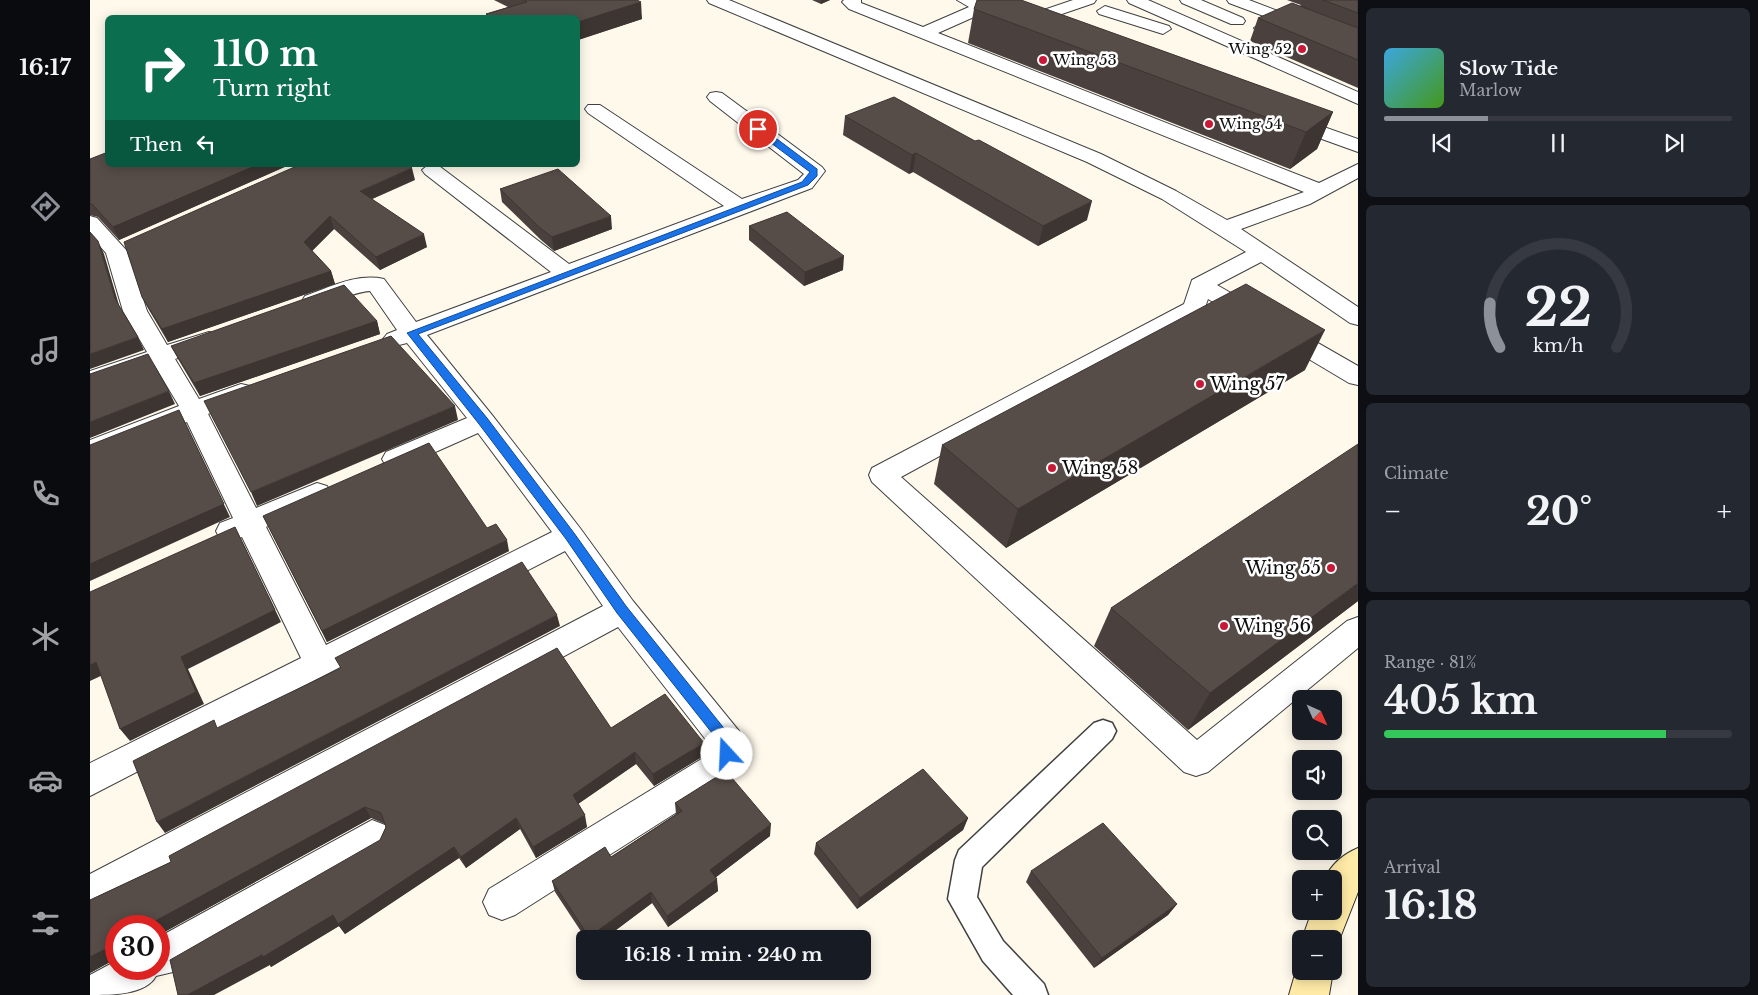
<!DOCTYPE html>
<html lang="en">
<head>
<meta charset="utf-8">
<style>
  :root { --surface:#171b24; --page:#242831; --text:#f1f3f6; --muted:#9ea1a6; --line:#363941; --accent:#8c9099 }
  body { margin:0; font-family:"Libre Baskerville",serif; background:var(--page); color:var(--text); height:100vh; display:flex; flex-direction:column; font-size:19px; white-space:nowrap }
  * { box-sizing:border-box; margin:0 }
  p { font-size:16px; color:var(--muted) }
  .icon { flex:none; width:28px; height:28px; fill:none; stroke:currentColor; stroke-width:2; stroke-linecap:round; stroke-linejoin:round }
  .map { position:relative; flex:1; overflow:hidden }
  .panel { display:flex; flex-direction:column; gap:8px; padding:8px; background:#0d0f14; width:400px }
  .panel>* { flex:none }
  .guide { position:absolute; left:15px; top:15px; width:475px; height:152px; border-radius:8px; box-shadow:0 2px 12px #0003; background:#0b6e4f; color:#fff; overflow:hidden }
  .needle { width:32px; rotate:135deg }
  .controls { position:absolute; left:1202px; top:690px; display:grid; gap:10px }
  .controls a { display:grid; place-items:center; width:50px; height:50px; border-radius:8px; background:var(--surface); box-shadow:0 2px 12px #0003; font-size:25px }
  .speed { position:absolute; left:15px; top:915px; display:flex; gap:10px; font-size:25px; font-weight:700; text-align:center }
  .speed>* { display:grid; place-content:center; width:65px; height:65px; border-radius:50%; background:var(--surface); box-shadow:0 2px 12px #0003; line-height:1 }
  .speed .limit { border:8px solid #d22; background:#fff; color:#111 }
  .pin { position:absolute; display:grid; place-items:center; width:42px; height:42px; color:#fff; margin:-21px; border:2px solid #fff; border-radius:50%; box-shadow:0 1px 5px #0007 }
  .me { position:absolute; width:55px; margin:-28px; rotate:340deg; stroke-linejoin:round; filter:drop-shadow(0 0 4px #0008) }
  .turn { display:flex; align-items:center; gap:18px; height:105px; padding:0 25px; font-size:22px }
  .turn .icon { width:65px; height:65px; stroke-width:2.5 }
  .turn b { display:block; font-size:35px; line-height:42px }
  .then { display:flex; align-items:center; height:48px; padding:0 25px; background:#0003; gap:10px; font-size:19px }
  .big { font-size:38px; font-weight:700; line-height:1.1 }
  .panel .widget { flex:1; display:flex; flex-direction:column; justify-content:center; gap:8px; min-width:0; padding:0 18px; border-radius:8px; background:var(--page) }
  .panel .dial { align-items:center; gap:0 }
  .dial svg { height:130px; overflow:visible; fill:none; stroke:var(--line); stroke-width:7; stroke-linecap:round; text-anchor:middle }
  .dial text { fill:var(--text); stroke:none }
  .song { display:flex; align-items:center; gap:15px }
  .cover { width:60px; height:60px; border-radius:8px; background:linear-gradient(135deg,hsl(200 70% 55%),hsl(100 70% 35%)) }
  .played { height:5px; border-radius:2px; background:linear-gradient(90deg,var(--accent) 30%,var(--line) 30%) }
  .keys { display:flex; justify-content:space-around; direction:ltr }
  .heat { display:flex; justify-content:space-between; align-items:center; font-size:28px; direction:ltr }
  .charge { height:8px; border-radius:4px; background:linear-gradient(90deg,#34c759 81%,var(--line) 0) }
  .trip { position:absolute; left:486px; top:930px; width:295px; height:50px; border-radius:8px; background:var(--surface); box-shadow:0 2px 12px #0003; font-weight:700; line-height:50px; text-align:center }
  main { display:flex; flex:1; min-height:0 }
  .dock { display:flex; flex-direction:column; width:90px; justify-content:space-around; align-items:center; background:#090b0e; color:var(--muted) }
  .dock .icon { width:35px; height:35px }
  .dock .active { color:var(--accent) }
  .dock b { font-size:22px; color:var(--text) }
  .map>svg:first-child { display:block }
</style>
</head>
<body>
<main>
<nav class="dock">
<b>16:17</b>
<svg class="icon active" aria-label="directions" viewBox="0 0 24 24"><path d="M12 3l9 9-9 9-9-9zM9 14v-3h6M13 9l2 2-2 2"/></svg>
<svg class="icon" aria-label="music" viewBox="0 0 24 24"><path d="M9 18V5l10-2v13"/><circle cx="6" cy="18" r="3"/><circle cx="16" cy="16" r="3"/></svg>
<svg class="icon" aria-label="phone" viewBox="0 0 24 24"><path d="M5 4h4l2 5-3 2q2 4 5 5l2-3 5 2v4C11 20 4 13 5 4z"/></svg>
<svg class="icon" aria-label="climate" viewBox="0 0 24 24"><path d="M12 3v18M4 7l16 10M4 17L20 7"/></svg>
<svg class="icon" aria-label="car" viewBox="0 0 24 24"><path d="M5 17H2v-5l4-1 3-4h7l3 4 3 1v5h-3M9 17h6M6 11h13"/><circle cx="7" cy="17" r="2"/><circle cx="17" cy="17" r="2"/></svg>
<svg class="icon" aria-label="filters" viewBox="0 0 24 24"><path d="M4 7h16M4 17h16"/><circle cx="9" cy="7" r="2"/><circle cx="15" cy="17" r="2"/></svg>
</nav>
<div class="map">
<svg width="1268" height="995" viewBox="0 0 1268 995">
  <rect width="100%" height="100%" fill="#fff9ec"/>
  <g fill="none" stroke-linecap="round" stroke-linejoin="round">
    <g stroke="#404040" stroke-width="3">
      <path id="lane" d="M1013,720l9,3 4,8 -4,8 -130,128 -5,30 26,44 41,43 4,11h-35l-30,-34 -35,-62 7,-39 4,-10 135,-127z"/>
    </g>
    <g stroke="#404040" stroke-width="2">
      <g id="street">
        <path d="M617,0h22l372,154 75,37 51,29 77,-28 -455,-183 -7,-7 2,-2h17v3l62,24 46,-20 -12,-7h22l37,15 1,4 56,-19h23l-2,3 -73,25 -6,-2 -1,-4 -10,-1 -21,-8 -45,20 381,150 39,-19v14l-48,26 -69,25 117,78v18l-8,-2 -89,-61 -44,23 141,81v19l-9,-2 -141,-84 -5,14 -302,164 296,263 150,-119 11,-4v31l-150,124 -12,4 -12,-4 -312,-290 -3,-7 3,-7 312,-164 8,-24 54,-28 -84,-53 -75,-37 -378,-159z"/>
        <path d="M1037,0h21l210,92v12l-229,-101z"/>
        <path d="M1090,0h21l42,18 2,3 -2,3h-12l-49,-21z"/>
        <path d="M1137,0h22l39,15 2,3 -22,13h-12l-2,-3 15,-10 -40,-15z"/>
        <path d="M1015,6l64,20 2,3 -8,5 -64,-20 -2,-3z"/>
        <path d="M626,92l6,1 100,74 3,4 -13,17 -385,147 65,80 88,113 53,73 106,130c8,18 2,29 -7,46l-217,138 -13,5 -13,-5 -6,-13 6,-13 219,-134 2,-10 -92,-118 -528,285v-38l513,-268 -38,-55 -475,245v-33l211,-105 -59,-121 -12,5 -10,-3 -4,-8 4,-8 13,-5 -46,-96 -97,37v-19l89,-34 -24,-40 -65,22v-17l57,-19 -24,-41 -17,-58 -16,-18v-19l7,2 30,33 20,60 20,34 42,-13 8,2 4,5 -4,5 -42,15 24,40 42,-15 9,2 3,6 -3,6 -42,16 48,94 61,-25 10,3 4,7 -4,7 -61,27 60,118 226,-113 -74,-99 -74,33 -9,2 -9,-2 -4,-7 4,-7 81,-34 -60,-75 -12,3 -8,-2 -4,-5 4,-5 10,-4 -27,-39c-22,1 -44,20 -65,15l-3,-5 3,-5c25,-9 52,-23 79,-17l32,43 135,-50 -126,-98 -3,-4 6,-5 11,1 130,98 155,-58 -136,-93 -3,-4 3,-4h12l142,94 56,-19 6,-6 -94,-73 -3,-4 3,-4z"/>
        <path d="M1200,115l68,24v13l-75,-27 -2,-4 2,-4z"/>
        <path d="M282,820l13,5 5,12 -5,12 -212,123 -17,4c-10,19 -45,19 -66,19v-20l26,-14v8h43v-32z"/>
      </g>
    </g>
    <g stroke="#2f2f2f" stroke-width="2">
      <g id="secondary">
        <path d="M1268,848v44l-24,61v-14h-32l10,-28h22v-32h-9c6,-15 19,-25 33,-31z"/>
        <path d="M1210,957l1,14h32l-4,24h-40z"/>
      </g>
    </g>
    <use href="#lane" fill="#fff" fill-rule="evenodd"/>
    <use href="#street" fill="#fff" fill-rule="evenodd"/>
    <use href="#secondary" fill="#ffeaa7" fill-rule="evenodd"/>
  </g>
  <g fill="#4a413e">
    <path d="M404,0h143l5,19 -64,21v-22h-91l-1,-4 22,-7z"/>
    <path d="M722,0h18l-9,4z"/>
    <path d="M1197,0h71v88l-108,-47 8,-23 42,-12 1,-1z"/>
    <path d="M884,9l359,103 -16,37 -27,20 -322,-126z"/>
    <path d="M755,116l242,104 -49,26 -125,-74 -4,2 -66,-39z"/>
    <path d="M0,159l18,6h181l-170,75 -21,-23 -8,-2z"/>
    <path d="M325,180l-43,19 55,48 -47,23 -46,-41 -22,22 19,20 4,13 -167,58 -19,-32 -7,-13z"/>
    <path d="M410,189l112,40 -58,22 -13,-11 -39,-38z"/>
    <path d="M659,226l94,44 -39,16 -55,-46z"/>
    <path d="M287,321l3,13 -180,62 -22,-37 -7,-13z"/>
    <path d="M1215,370l-299,178 -72,-64 8,-39z"/>
    <path d="M173,516l224,12 22,23 -182,91z"/>
    <path d="M1268,601l-170,129 -94,-84 17,-38z"/>
    <path d="M521,728l94,27 -51,31 -18,-22 -58,40 9,23 -51,31 -16,-29 -54,39 -7,-10 -114,76 -6,-8 -68,41 -1,-2 110,-125 6,-13 -1,-3 -14,-6 -281,155v-73l81,-38z"/>
    <path d="M585,803l95,33 -54,41 2,14 -50,36 -16,-24 -48,36h-18l-31,-47 -3,-11 59,-24 65,-43z"/>
    <path d="M878,818l-5,12 -106,79 -43,-55 2,-11z"/>
    <path d="M941,871l146,33 -9,11 -74,53 -68,-86z"/>
  </g>
  <g fill="#3c3532">
    <path d="M731,0h9l-9,4z"/>
    <path d="M551,2l1,17 -64,21v-18z"/>
    <path d="M1243,112l-16,37 -27,20 16,-37z"/>
    <path d="M826,153l-3,19 -4,2 3,-19z"/>
    <path d="M167,165h32l-170,75 -6,-13z"/>
    <path d="M322,168l3,12 -52,23 -3,-12z"/>
    <path d="M1002,201l-5,19 -49,26 5,-20z"/>
    <path d="M240,216l4,13 -26,26 -4,-13z"/>
    <path d="M521,216l1,13 -58,22 -2,-14z"/>
    <path d="M334,234l3,13 -47,23 -4,-13z"/>
    <path d="M8,241l6,13 17,58 -6,-13z"/>
    <path d="M754,256l-1,14 -39,16 1,-14z"/>
    <path d="M241,271l4,13 -167,58 -6,-13z"/>
    <path d="M287,321l3,13 -180,62 -6,-13z"/>
    <path d="M1235,330l-20,40 -299,178 12,-39z"/>
    <path d="M48,337l6,13 -54,19v-15z"/>
    <path d="M79,391l6,13 -85,34v-16z"/>
    <path d="M365,406l3,14 -201,86 -6,-14z"/>
    <path d="M89,410l51,107 -140,64v-17z"/>
    <path d="M145,527l46,95 -93,47 16,35 -74,37 -10,-12 61,-72z"/>
    <path d="M417,540l2,11 -182,91 -5,-11z"/>
    <path d="M1268,583v18l-170,129 22,-37z"/>
    <path d="M467,615l3,11 -395,207 -8,-11z"/>
    <path d="M6,662l9,12 -15,7v-16z"/>
    <path d="M614,743l1,12 -51,31 -1,-12z"/>
    <path d="M545,752l1,12 -61,42 -2,-11z"/>
    <path d="M275,807l6,11 -212,117v-9h-11v-1z"/>
    <path d="M495,815l2,12 -51,31 -3,-11z"/>
    <path d="M426,818l4,11 -54,39 -5,-11z"/>
    <path d="M878,818l-5,12 -106,79 3,-11z"/>
    <path d="M681,824l-1,12 -59,45 -1,-11z"/>
    <path d="M364,847l5,11 -114,76 -6,-8 -68,41 -1,-2 -56,30h-27z"/>
    <path d="M627,879l1,12 -50,36 -1,-11z"/>
    <path d="M561,892l1,11 -48,36h-14l-1,-2z"/>
    <path d="M1087,904l-9,11 -74,53 8,-10z"/>
    <path d="M14,950l7,6 5,-3v12l-4,-4 -22,12v-16z"/>
  </g>
  <g fill="#564c48" stroke="#3c3532">
    <path d="M434,0h113l4,2 -63,20v-4h-86l-6,-4 41,-12z"/>
    <path d="M887,0h44l312,112 -27,20 -332,-123z"/>
    <path d="M1233,0h35v13z"/>
    <path d="M1202,3l66,25v32l-100,-42z"/>
    <path d="M804,97l81,44 4,-1 113,61 -49,25 -127,-73 -4,2 -67,-39z"/>
    <path d="M18,152v13h149l-144,62 -21,-23h-2v-45z"/>
    <path d="M209,165h109l4,3 -52,23 64,43 -48,23 -46,-41 -26,26 27,29 -169,58 -20,-32 -18,-55z"/>
    <path d="M468,169l53,47 -59,21 -13,-10 -39,-38z"/>
    <path d="M697,212l57,44 -39,16 -56,-46z"/>
    <path d="M0,232l8,9 17,58 23,38 -48,17z"/>
    <path d="M1156,284l79,46 -307,179 -76,-64z"/>
    <path d="M254,285l33,36 -183,62 -23,-37z"/>
    <path d="M301,336l64,70 -204,86 -47,-91z"/>
    <path d="M58,354l21,37 -79,31v-48z"/>
    <path d="M89,410l45,94 -134,60v-119z"/>
    <path d="M339,443l58,85 9,-4 11,16 -185,91 -59,-115z"/>
    <path d="M1268,444v139l-148,110 -99,-85z"/>
    <path d="M145,527l40,83 -94,47 15,35 -76,37 -24,-67 -6,3v-73z"/>
    <path d="M432,562l35,53 -400,207 -24,-61 81,-41 3,8 124,-60 -6,-10z"/>
    <path d="M467,648l54,80 54,-34 39,49 -51,31 -18,-22 -62,43 12,20 -52,32 -17,-29 -55,39 -7,-10 -116,77 -5,-9 -70,42 -1,-2 -75,40h-9l-8,-35 210,-120 6,-13 -5,-14 -16,-6 -217,118v1h-32v27l-8,4 -2,-7h-2l-14,7v-57l81,-38 -2,-6z"/>
    <path d="M833,769l45,49 -108,80 -44,-55z"/>
    <path d="M636,771l45,53 -61,46 7,9 -50,37 -16,-24 -62,45 -37,-56 53,-34 6,10 71,-46 -7,-8z"/>
    <path d="M1013,823l74,81 -75,54 -71,-87z"/>
  </g>
  <path fill="#1a73e8" stroke="#114b97" d="M665,127h6l56,42v7l-9,9 -390,149 69,84 87,115 52,73 105,131 3,17 -2,4 -5,2 -5,-2 -2,-15 -103,-130 -51,-74 -87,-115 -72,-91 395,-151 8,-10 -55,-41z"/>
  <g fill="#c91939" stroke="#fff" stroke-width="2">
    <circle cx="1212" cy="49" r="5"/>
    <circle cx="953" cy="60" r="5"/>
    <circle cx="1119" cy="124" r="5"/>
    <circle cx="1110" cy="384" r="5"/>
    <circle cx="962" cy="468" r="5"/>
    <circle cx="1241" cy="568" r="5"/>
    <circle cx="1134" cy="626" r="5"/>
  </g>
  <g text-anchor="middle" stroke-width="5" stroke-linejoin="round" paint-order="stroke">
    <g font-size="15" fill="#0d0d0d" stroke="#fff" text-anchor="start">
      <text x="1202" y="54" text-anchor="end">Wing 52</text>
      <text x="963" y="65">Wing 53</text>
      <text x="1129" y="129">Wing 54</text>
    </g>
    <g font-size="18" fill="#0d0d0d" stroke="#fff" text-anchor="start">
      <text x="1120" y="390">Wing 57</text>
      <text x="972" y="474">Wing 58</text>
      <text x="1231" y="574" text-anchor="end">Wing 55</text>
      <text x="1144" y="632">Wing 56</text>
    </g>
  </g>
</svg>
<div class="controls">
<a><svg class="needle" viewBox="-14 -14 28 28"><path d="M0-13l5 13h-10z" fill="#e53935"/><path d="M0 13l5-13h-10z" fill="#9ea1a6"/></svg></a>
<a><svg class="icon" aria-label="sound" viewBox="0 0 24 24"><path d="M4 9h4l5-4v14l-5-4H4zM17 9q2 3 0 6"/></svg></a>
<a><svg class="icon" aria-label="search" viewBox="0 0 24 24"><circle cx="10" cy="10" r="6"/><path d="M15 15l6 6"/></svg></a>
<a>+</a>
<a>−</a>
</div>
<div class="speed"><div class="limit">30</div></div>
<div class="pin" style="left:668px;top:129px;background:#d93025"><svg class="icon" aria-label="arrive" viewBox="0 0 24 24"><path d="M6 21V4h12l-3 4 3 4H6"/></svg></div>
<svg class="me" style="left:637px;top:754px" viewBox="-20 -20 40 40"><circle r="19" fill="#fff"/><path d="M0-13L10 11 0 6-10 11z" fill="#1a73e8"/></svg>
<div class="trip">16:18 · 1 min · 240 m</div>
<div class="guide">
<div class="turn"><svg class="icon" aria-label="right" viewBox="0 0 24 24"><path d="M7 20v-9h11M14 6l5 5-5 5"/></svg><div><b>110 m</b>Turn right</div></div>
<div class="then">Then<svg class="icon" aria-label="left" viewBox="0 0 24 24"><path d="M17 20v-9H6M10 6l-5 5 5 5"/></svg></div>
</div>
</div>
<section class="panel">
<div class="widget">
<div class="song"><i class="cover"></i><div><b>Slow Tide</b><p>Marlow</p></div></div>
<div class="played"></div>
<div class="keys"><svg class="icon" aria-label="previous" viewBox="0 0 24 24"><path d="M18 5L8 12l10 7zM5 5v14"/></svg><svg class="icon" aria-label="pause" viewBox="0 0 24 24"><path d="M8 5v14M16 5v14"/></svg><svg class="icon" aria-label="next" viewBox="0 0 24 24"><path d="M6 5l10 7-10 7zM19 5v14"/></svg></div>
</div>
<div class="widget dial"><svg viewBox="0 0 100 80">
<path d="M14 69A42 42 0 1 1 86 69"/>
<path d="M14 69A42 42 0 0 1 8 42" stroke="#8c9099"/>
<text x="50" y="56" font-size="32" font-weight="700">22</text>
<text x="50" y="72" font-size="11">km/h</text>
</svg></div>
<div class="widget"><p>Climate</p>
<div class="heat"><a>−</a><b class="big">20°</b><a>+</a></div>
</div>
<div class="widget"><p>Range · 81%</p><b class="big">405 km</b><div class="charge"></div></div>
<div class="widget"><p>Arrival</p><b class="big">16:18</b></div>
</section>
</main>
</body>
</html>
